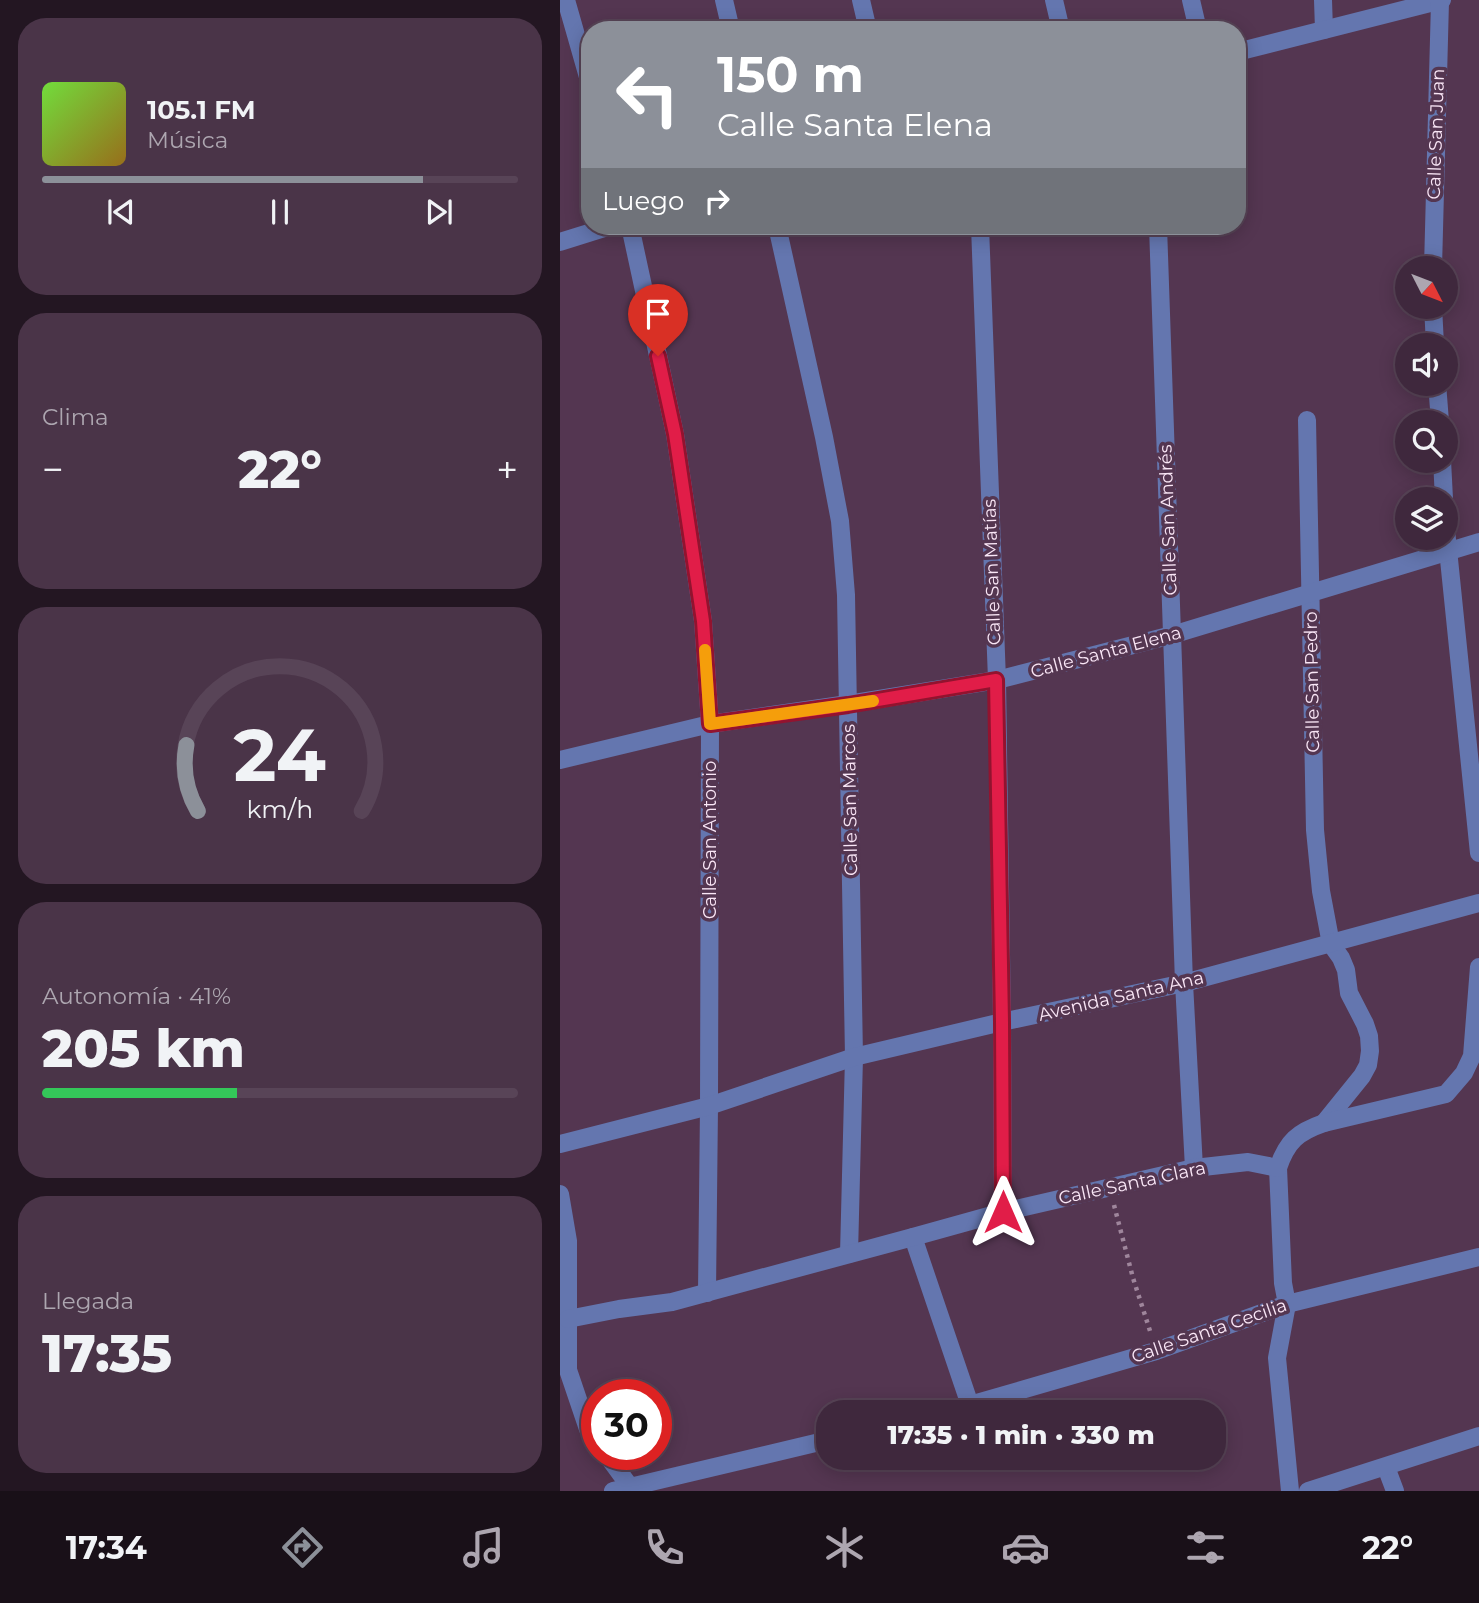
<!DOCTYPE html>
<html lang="es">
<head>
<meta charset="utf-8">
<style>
  :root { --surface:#3f283d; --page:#4a3448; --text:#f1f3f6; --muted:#ada6b0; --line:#584457; --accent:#8c9099 }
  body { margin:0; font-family:Montserrat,sans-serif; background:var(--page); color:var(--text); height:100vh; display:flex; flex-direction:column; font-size:26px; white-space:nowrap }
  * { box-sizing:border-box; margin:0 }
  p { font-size:23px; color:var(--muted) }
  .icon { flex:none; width:38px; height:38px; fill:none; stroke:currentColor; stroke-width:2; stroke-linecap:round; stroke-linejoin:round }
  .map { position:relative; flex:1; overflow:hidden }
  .details { display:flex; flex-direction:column; gap:18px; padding:18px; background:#231622; width:560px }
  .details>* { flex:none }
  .hud { position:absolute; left:21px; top:21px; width:665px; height:214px; border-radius:28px; box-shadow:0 4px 18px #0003,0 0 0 2px var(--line); background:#8c9099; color:#fff; overflow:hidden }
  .needle { width:46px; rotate:132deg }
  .controls { position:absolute; left:835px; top:256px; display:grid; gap:14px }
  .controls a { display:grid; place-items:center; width:63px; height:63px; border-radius:50%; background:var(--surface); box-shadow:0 4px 18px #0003,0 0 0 2px var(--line); font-size:35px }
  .speed { position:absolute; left:21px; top:1379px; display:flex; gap:14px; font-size:35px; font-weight:700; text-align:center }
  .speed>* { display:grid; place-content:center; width:91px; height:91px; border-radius:50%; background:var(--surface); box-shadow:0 4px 18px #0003,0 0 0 2px var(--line); line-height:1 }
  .speed .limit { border:10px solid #d22; background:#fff; color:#111 }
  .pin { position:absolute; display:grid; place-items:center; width:60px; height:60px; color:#fff; margin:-72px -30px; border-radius:50% 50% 50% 0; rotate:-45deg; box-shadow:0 0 7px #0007 }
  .pin .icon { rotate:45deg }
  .me { position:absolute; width:77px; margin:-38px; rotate:0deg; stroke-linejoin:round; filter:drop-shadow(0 0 5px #0008) }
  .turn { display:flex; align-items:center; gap:24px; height:147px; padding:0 21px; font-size:32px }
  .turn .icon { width:91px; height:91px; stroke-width:2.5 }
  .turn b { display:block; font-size:49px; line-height:60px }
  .then { display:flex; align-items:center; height:66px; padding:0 21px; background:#0003; gap:14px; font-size:26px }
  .big { font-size:52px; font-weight:800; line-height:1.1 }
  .details .card { flex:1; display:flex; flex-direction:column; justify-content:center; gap:10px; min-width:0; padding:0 24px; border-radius:28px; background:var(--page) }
  .details .dial { align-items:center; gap:0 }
  .dial svg { height:182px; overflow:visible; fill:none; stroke:var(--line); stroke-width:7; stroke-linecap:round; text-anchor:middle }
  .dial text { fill:var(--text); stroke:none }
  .song { display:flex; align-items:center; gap:21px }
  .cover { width:84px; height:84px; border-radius:10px; background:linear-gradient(135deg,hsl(100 70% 55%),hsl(40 70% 35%)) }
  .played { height:7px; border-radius:4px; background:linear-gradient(90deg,var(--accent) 80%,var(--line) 80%) }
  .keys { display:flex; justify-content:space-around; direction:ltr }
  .heat { display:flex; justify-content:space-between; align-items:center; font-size:38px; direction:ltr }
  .charge { height:10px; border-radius:5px; background:linear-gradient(90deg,#34c759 41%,var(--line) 0) }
  .trip { position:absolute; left:256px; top:1400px; width:410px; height:70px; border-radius:28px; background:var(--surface); box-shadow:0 4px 18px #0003,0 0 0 2px var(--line); font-weight:800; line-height:70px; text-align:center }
  .menu { display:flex; height:112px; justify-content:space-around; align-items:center; background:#191018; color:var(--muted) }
  .menu .icon { width:49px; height:49px }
  .menu .current { color:var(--accent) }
  .menu b { font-size:32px; color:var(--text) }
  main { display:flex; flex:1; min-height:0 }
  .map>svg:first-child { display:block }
</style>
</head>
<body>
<main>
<section class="details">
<div class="card">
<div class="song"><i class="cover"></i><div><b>105.1 FM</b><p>Música</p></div></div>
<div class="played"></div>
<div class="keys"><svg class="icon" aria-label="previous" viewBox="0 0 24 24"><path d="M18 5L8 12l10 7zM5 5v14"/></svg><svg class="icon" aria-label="pause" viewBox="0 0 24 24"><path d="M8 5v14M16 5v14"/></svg><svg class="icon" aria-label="next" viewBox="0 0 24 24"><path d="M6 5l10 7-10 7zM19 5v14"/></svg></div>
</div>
<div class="card"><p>Clima</p>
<div class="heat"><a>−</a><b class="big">22°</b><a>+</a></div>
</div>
<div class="card dial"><svg viewBox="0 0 100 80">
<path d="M14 69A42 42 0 1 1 86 69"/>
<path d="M14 69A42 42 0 0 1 9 40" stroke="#8c9099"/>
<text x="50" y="56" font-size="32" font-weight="700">24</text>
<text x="50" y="72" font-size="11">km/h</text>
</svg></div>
<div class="card"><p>Autonomía · 41%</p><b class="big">205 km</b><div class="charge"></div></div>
<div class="card"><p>Llegada</p><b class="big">17:35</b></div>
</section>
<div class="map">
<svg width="919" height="1491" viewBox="0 0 919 1491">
  <rect width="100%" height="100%" fill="#543651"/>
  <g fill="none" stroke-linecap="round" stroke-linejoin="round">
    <path stroke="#9f869c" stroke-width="4.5" stroke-dasharray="3.5 5" stroke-linecap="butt" d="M554,1205l19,73 18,56"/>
    <g stroke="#6476af" stroke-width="18">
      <path d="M6,0l24,84"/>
      <path d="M164,0l7,30"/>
      <path d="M301,0l7,30"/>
      <path d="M494,0l7,30"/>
      <path d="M631,0l7,30"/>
      <path d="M763,0l1,30"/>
      <path d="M677,52l205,-52"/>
      <path d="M70,226l45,208 28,187 7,103 -1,382 -2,187"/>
      <path d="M217,226l47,211 16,84 6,74 8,462 -5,197"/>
      <path d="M420,226l17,454 5,342 1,190"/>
      <path d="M598,226l26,757 10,185"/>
      <path d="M0,242l51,-16"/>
      <path d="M873,268l7,-267"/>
      <path d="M873,306l2,39"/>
      <path d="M877,383l3,39"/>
      <path d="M747,420l8,410 6,61 10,53 10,14 5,12 3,23 16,31 4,12 1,15 -2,14 -6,11 -38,47"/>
      <path d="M882,460l2,39"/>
      <path d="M886,530l33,323"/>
      <path d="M0,760l150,-36 138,-20 149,-24 175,-45 307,-93"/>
      <path d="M0,1144l149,-38 145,-49 148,-35 182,-39 295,-80"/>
      <path d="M718,1168l5,115 4,21 -10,54 13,133"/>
      <path d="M0,1194l8,47v129l20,59 9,12"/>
      <path d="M353,1237l57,168"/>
      <path d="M8,1319l51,-10 53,-7 241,-65 90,-25 191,-44 54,-6 30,6c9,-27 20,-36 46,-45l122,-29 18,-21 8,-17 7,-89"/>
      <path d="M382,1412l28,-7 186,-54 131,-47 192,-47"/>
      <path d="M46,1454l25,34 -1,3"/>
      <path d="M826,1467l9,24"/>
      <path d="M53,1491l215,-51"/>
      <path d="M748,1491l171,-55"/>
    </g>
  </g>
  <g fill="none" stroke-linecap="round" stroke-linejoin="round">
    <g stroke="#92132f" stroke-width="18">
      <path id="route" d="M98,356l17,78 28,187 7,103 138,-19 148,-25 6,342 1,190"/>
    </g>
    <use href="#route" stroke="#e11d48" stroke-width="12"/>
    <path stroke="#f59e0b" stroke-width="12" d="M145,650l5,74 163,-23"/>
  </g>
  <g text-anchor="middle" stroke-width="7" stroke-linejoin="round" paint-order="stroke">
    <g font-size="18" fill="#fae7f7" stroke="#543651">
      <text transform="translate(876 134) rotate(-88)" y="6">Calle San Juan</text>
      <text transform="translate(608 520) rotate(-92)" y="6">Calle San Andrés</text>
      <text transform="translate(432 572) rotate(-92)" y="6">Calle San Matías</text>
      <text transform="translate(546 652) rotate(-15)" y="6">Calle Santa Elena</text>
      <text transform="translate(752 682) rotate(-91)" y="6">Calle San Pedro</text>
      <text transform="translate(290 800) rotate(-91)" y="6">Calle San Marcos</text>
      <text transform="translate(150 840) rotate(-90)" y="6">Calle San Antonio</text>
      <text transform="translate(561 996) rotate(-13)" y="6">Avenida Santa Ana</text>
      <text transform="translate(572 1183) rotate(-12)" y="6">Calle Santa Clara</text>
      <text transform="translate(649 1331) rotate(-19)" y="6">Calle Santa Cecilia</text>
    </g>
  </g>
</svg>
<div class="controls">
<a><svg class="needle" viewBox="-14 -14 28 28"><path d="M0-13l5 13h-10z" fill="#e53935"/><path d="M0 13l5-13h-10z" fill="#ada6b0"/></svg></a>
<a><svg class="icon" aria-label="sound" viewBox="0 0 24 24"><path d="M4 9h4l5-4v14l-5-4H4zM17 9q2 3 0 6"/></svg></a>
<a><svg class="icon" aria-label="search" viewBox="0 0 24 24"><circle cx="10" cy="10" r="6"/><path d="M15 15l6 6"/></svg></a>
<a><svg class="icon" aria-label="layers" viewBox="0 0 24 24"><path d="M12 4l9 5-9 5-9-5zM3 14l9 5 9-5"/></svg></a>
</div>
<div class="speed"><div class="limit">30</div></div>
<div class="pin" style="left:98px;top:356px;background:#d93025"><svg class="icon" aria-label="arrive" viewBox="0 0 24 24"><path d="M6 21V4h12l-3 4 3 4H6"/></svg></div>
<svg class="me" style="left:443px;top:1212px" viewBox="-20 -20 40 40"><path d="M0-17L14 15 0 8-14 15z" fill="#e11d48" stroke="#fff" stroke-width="4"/></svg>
<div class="trip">17:35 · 1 min · 330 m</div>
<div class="hud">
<div class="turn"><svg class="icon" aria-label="left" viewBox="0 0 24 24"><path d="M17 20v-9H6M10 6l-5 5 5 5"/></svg><div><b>150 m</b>Calle Santa Elena</div></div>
<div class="then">Luego<svg class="icon" aria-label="right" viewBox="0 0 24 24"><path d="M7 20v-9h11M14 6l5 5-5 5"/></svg></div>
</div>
</div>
</main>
<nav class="menu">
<b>17:34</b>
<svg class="icon current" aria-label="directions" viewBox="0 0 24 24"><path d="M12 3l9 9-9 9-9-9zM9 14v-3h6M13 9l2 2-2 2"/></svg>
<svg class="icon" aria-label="music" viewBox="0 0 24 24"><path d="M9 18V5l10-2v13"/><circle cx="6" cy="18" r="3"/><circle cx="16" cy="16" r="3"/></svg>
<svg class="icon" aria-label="phone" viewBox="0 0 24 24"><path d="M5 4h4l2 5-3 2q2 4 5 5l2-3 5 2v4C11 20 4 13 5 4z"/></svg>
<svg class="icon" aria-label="climate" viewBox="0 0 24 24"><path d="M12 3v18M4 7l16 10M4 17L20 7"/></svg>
<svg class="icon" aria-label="car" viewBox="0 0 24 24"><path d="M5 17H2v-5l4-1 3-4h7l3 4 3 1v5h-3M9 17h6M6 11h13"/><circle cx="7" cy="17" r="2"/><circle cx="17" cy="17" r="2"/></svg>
<svg class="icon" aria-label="filters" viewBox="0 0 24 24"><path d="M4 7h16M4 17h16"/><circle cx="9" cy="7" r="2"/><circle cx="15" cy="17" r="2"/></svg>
<b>22°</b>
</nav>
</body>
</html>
